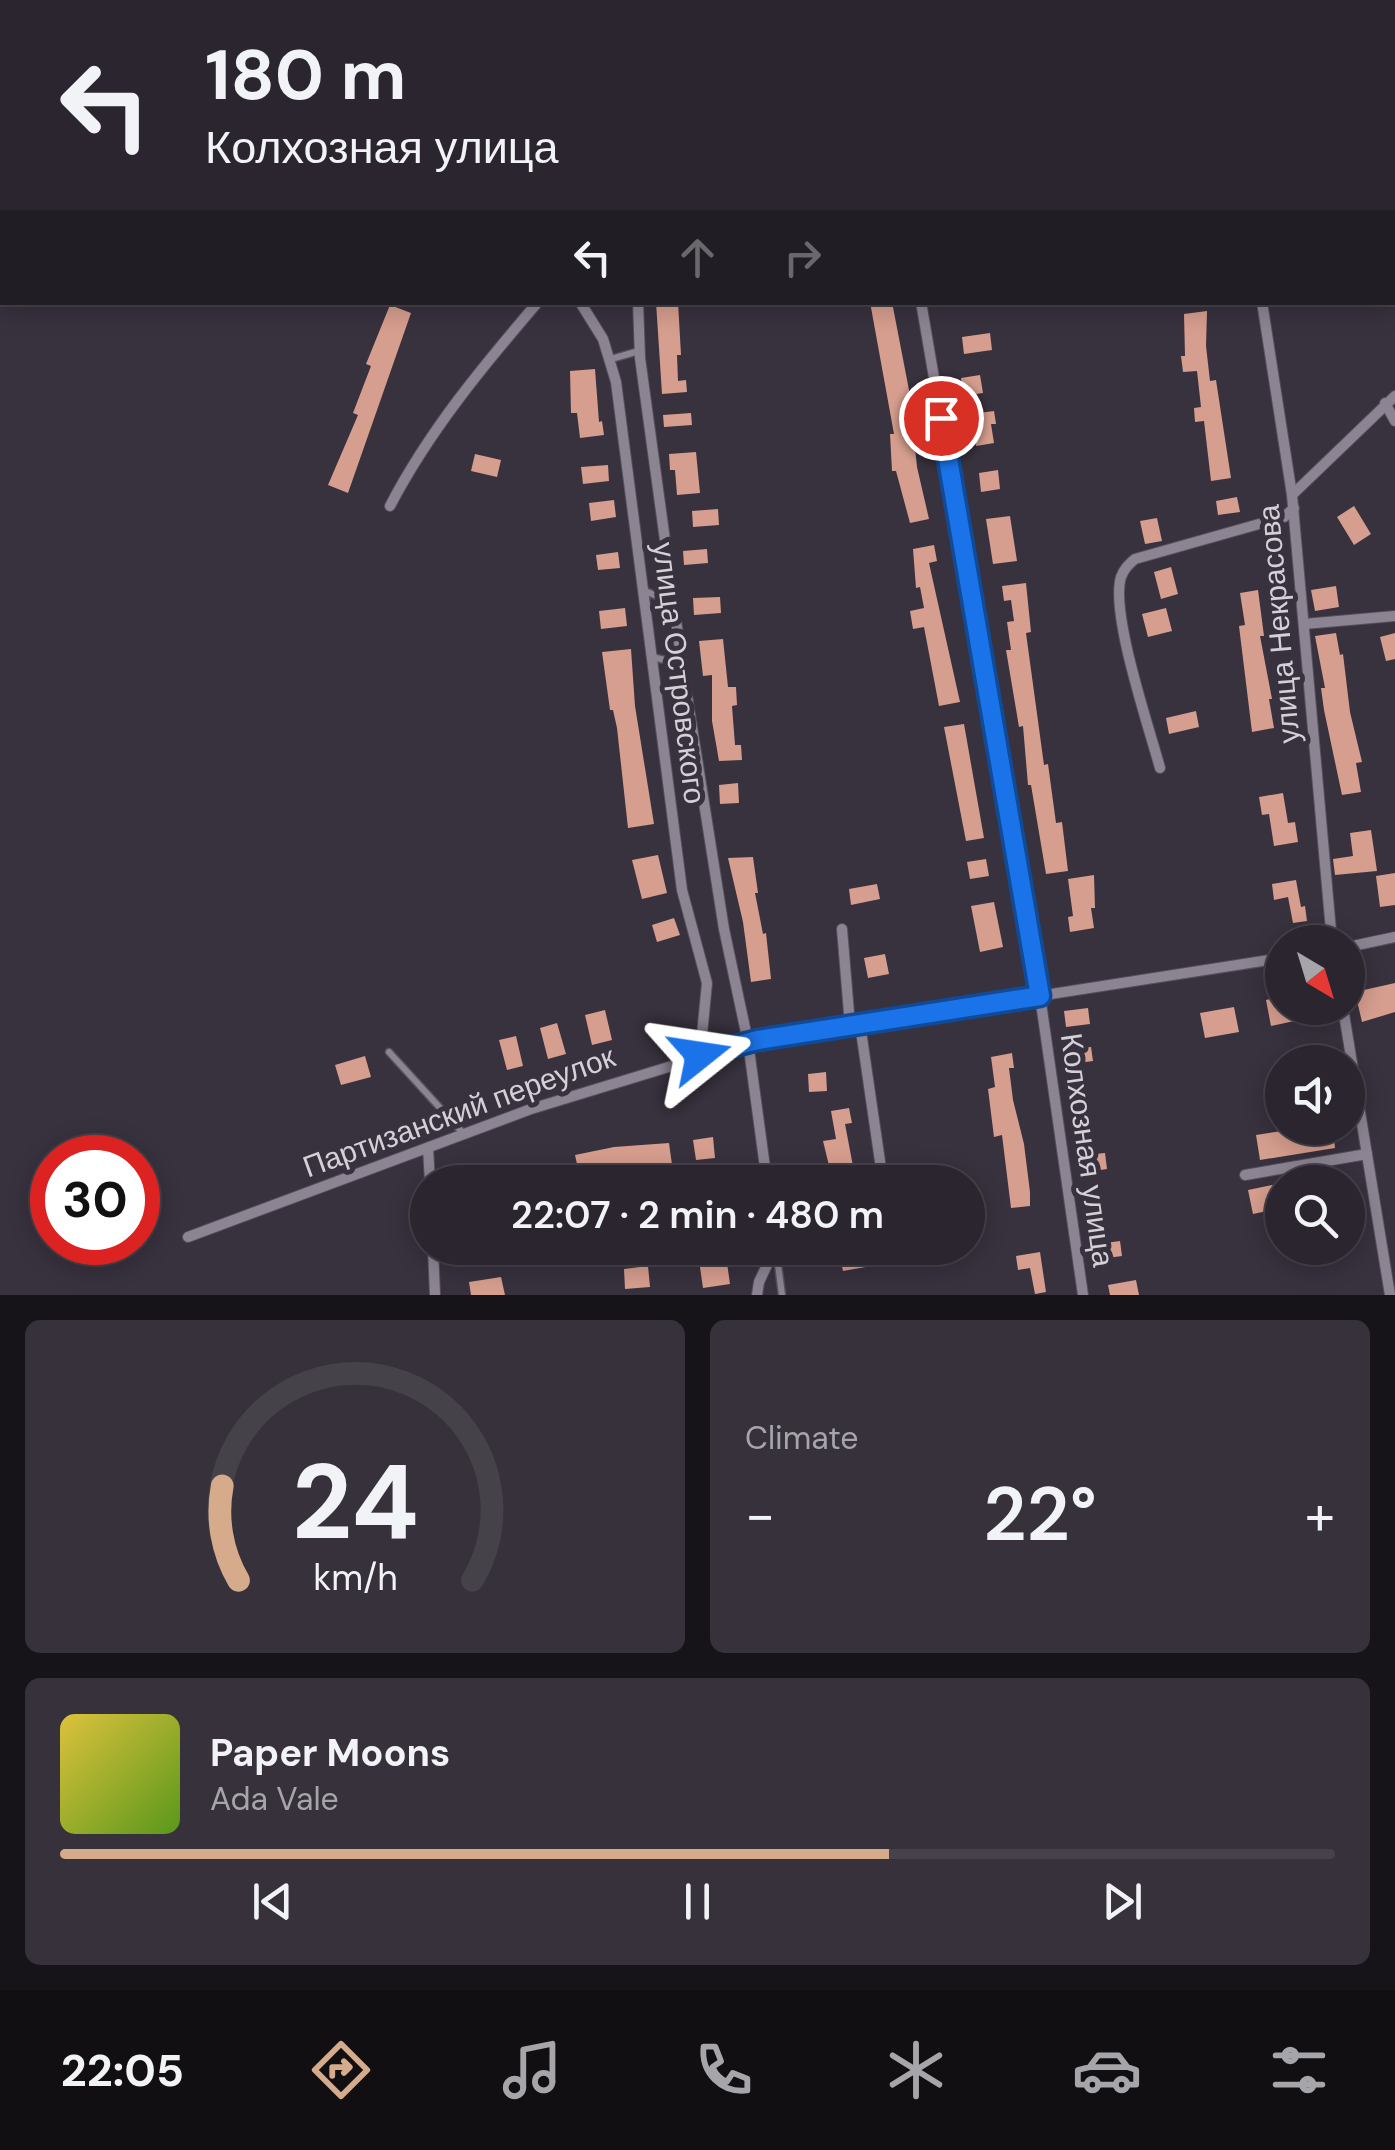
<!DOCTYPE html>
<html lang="en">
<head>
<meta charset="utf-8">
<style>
  :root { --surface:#2a252e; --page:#36313a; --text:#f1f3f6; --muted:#a5a5aa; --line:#46424a; --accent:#d6ab8b }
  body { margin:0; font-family:"DM Sans",sans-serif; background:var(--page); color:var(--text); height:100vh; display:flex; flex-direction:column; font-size:38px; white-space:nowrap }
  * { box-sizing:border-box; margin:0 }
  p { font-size:32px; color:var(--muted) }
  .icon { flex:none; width:55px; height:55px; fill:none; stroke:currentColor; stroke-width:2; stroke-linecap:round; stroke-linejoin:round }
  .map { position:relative; height:1295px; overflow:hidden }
  .side { display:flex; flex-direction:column; gap:25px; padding:25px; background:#171419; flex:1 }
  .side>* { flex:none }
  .top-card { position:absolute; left:0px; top:0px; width:1395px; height:305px; box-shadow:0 5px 25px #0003,0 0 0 2px var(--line); background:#2a252e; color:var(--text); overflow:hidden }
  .needle { width:65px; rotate:142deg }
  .tools { position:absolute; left:1265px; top:925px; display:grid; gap:20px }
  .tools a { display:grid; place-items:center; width:100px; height:100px; border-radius:50%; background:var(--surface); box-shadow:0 5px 25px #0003,0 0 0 2px var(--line); font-size:50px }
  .speed { position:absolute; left:30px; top:1135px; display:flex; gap:20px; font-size:50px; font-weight:700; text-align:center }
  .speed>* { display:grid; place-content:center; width:130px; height:130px; border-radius:50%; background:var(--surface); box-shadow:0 5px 25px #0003,0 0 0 2px var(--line); line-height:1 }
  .speed .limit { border:15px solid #d22; background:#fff; color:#111 }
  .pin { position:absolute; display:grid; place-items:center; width:85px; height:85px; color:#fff; margin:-42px; border:5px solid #fff; border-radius:50%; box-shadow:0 2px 10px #0007 }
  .me { position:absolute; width:110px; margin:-55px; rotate:75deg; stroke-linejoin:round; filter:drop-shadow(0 0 8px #0008) }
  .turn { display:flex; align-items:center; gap:35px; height:210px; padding:0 40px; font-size:45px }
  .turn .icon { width:130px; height:130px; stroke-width:2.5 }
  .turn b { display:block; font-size:70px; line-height:85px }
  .lanes { display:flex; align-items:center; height:95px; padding:0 40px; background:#0003; justify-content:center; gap:50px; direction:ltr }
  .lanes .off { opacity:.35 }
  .big { font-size:75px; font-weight:600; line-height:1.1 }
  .side .tile { flex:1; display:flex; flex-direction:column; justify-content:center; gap:15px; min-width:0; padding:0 35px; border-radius:15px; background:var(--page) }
  .side .dial { align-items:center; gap:0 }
  .dial svg { height:260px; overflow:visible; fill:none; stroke:var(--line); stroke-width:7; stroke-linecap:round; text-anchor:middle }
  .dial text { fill:var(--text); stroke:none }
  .song { display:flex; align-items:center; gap:30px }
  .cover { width:120px; height:120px; border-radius:15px; background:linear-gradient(135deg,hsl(50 70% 55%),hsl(90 70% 35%)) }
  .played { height:10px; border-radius:5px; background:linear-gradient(90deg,var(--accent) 65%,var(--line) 65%) }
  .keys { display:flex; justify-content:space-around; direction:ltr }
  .heat { display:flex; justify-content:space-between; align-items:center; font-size:55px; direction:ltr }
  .side .tiles { flex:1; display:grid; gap:25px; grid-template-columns:1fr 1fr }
  .tile:last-child { grid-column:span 2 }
  .trip { position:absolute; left:410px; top:1165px; width:575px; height:100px; border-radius:50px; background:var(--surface); box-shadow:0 5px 25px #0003,0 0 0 2px var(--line); font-weight:600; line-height:100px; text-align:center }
  .tab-bar { display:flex; height:160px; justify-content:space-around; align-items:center; background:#110f12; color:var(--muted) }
  .tab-bar .icon { width:70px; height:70px }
  .tab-bar .active { color:var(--accent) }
  .tab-bar b { font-size:45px; color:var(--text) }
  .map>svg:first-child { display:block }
</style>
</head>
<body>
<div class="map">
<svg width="1395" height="1295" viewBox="0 0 1395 1295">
  <rect width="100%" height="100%" fill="#38313e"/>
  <g fill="#d69e8e">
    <path d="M656,302h22l3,53h-4l1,26 8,-1 1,12 -25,2z"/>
    <path d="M870,302h22l17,88 8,77 12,52 -19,4 -14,-52h-4l-2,-37h4z"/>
    <path d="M390,305l21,8 -63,180 -20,-8 30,-70 -5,-2 18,-47 -5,-2z"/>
    <path d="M1207,311l-1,35 4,35 6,-1 15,98 -20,3 -7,-60 -9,1 -1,-14 7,-1 -4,-36 -14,1 -2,-16h4l-1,-42z"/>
    <path d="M990,333l2,17 -28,4 -2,-17z"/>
    <path d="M595,369l4,53 3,-1 2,14 -24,3 -3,-25h-6l-1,-42z"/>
    <path d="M980,375l3,18 -20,3 -2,-18z"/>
    <path d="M994,411l2,13h-5l3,19 -18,3 -5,-32z"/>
    <path d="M691,413l1,12 -28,2 -1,-12z"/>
    <path d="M696,452l4,41 -23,2 -2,-25h-5l-1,-16z"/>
    <path d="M475,454l26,6 -4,17 -26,-6z"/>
    <path d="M608,465l1,16 -26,3 -2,-17z"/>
    <path d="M998,470l2,19 -19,3 -2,-19z"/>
    <path d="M1237,497l3,15 -22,3 -2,-14z"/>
    <path d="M614,500l2,17 -25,4 -2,-18z"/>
    <path d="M1354,506l17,28 -17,11 -17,-28z"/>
    <path d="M718,509l1,16 -26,2 -1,-16z"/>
    <path d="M1010,516l7,45 -24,3 -7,-45z"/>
    <path d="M1157,518l5,23 -17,3 -5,-23z"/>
    <path d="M934,545l3,16 -8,2 31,139 -21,4 -15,-79 -11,2 -3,-18 14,-3 -4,-21 -4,1 -3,-39z"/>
    <path d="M707,549l1,14 -24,2 -1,-14z"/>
    <path d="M618,552l2,16 -22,2 -2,-15z"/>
    <path d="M1171,567l7,27 -17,5 -7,-27z"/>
    <path d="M1026,583l5,49 -5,1 18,132 4,-1 8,59 6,-1 6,49 -22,3 -15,-89h-3l-5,-59 -4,1 -13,-77h5l-4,-28 7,-1 -3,-21 -7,1 -2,-15z"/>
    <path d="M1336,586l3,21 -24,4 -4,-21z"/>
    <path d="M1258,590l6,46h-4l12,63h-3l5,29 -22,4 -13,-106 6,-1 -5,-32z"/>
    <path d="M720,597l1,16 -27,2 -1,-17z"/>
    <path d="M625,608l2,18 -26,3 -2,-18z"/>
    <path d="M1166,608l6,23 -24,6 -6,-23z"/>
    <path d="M1336,633l4,22 3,-1 7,58 12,50 -6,1 5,29 -19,3 -18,-85 -3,-22h4l-10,-52z"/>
    <path d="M1395,633v26l-9,2 -6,-24z"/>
    <path d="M723,639l5,48h8l1,18 -5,1 3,39h6l1,15 -23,1 -7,-40v-46l-9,1 -4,-35z"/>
    <path d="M631,649l4,57 19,118 -26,4 -11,-100 -4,-18h-3l-8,-58z"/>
    <path d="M1196,711l3,16 -30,7 -3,-16z"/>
    <path d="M964,724l20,114 -18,3 -22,-114z"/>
    <path d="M738,783l1,20 -19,1 -1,-19z"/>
    <path d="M1283,793l5,30 7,-1 3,20 -24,4 -5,-32 -7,1 -3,-18z"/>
    <path d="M1371,830l6,41 -42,4 -2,-16 20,-3 -3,-23z"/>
    <path d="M658,855l9,38 -25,6 -10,-39z"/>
    <path d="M753,857l5,36h-3l8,41 3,-1 5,46 -20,3 -8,-60 -15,-64z"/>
    <path d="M986,859l3,17 -19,3 -3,-17z"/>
    <path d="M1395,873v32l-15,2 -4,-31z"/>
    <path d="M1094,875l1,33h-4l3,20 -24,4 -2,-15 5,-1 -5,-37z"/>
    <path d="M1296,880l5,27 4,-1 2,15 -14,2 -5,-26 -14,3 -2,-16z"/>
    <path d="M877,884l3,15 -29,6 -2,-16z"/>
    <path d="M994,902l9,45 -23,5 -9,-46z"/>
    <path d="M674,918l6,17 -23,7 -5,-17z"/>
    <path d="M885,954l4,20 -21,4 -4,-20z"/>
    <path d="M1395,983v29l-33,10 -7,-30z"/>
    <path d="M1282,996v12h20l2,11 -33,7 -5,-26z"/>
    <path d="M1234,1007l5,25 -34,6 -5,-25z"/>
    <path d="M1088,1008l2,16 -24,3 -2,-16z"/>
    <path d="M605,1010l7,30 -20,5 -7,-30z"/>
    <path d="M557,1023l9,31 -18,5 -8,-31z"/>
    <path d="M516,1036l7,30 -16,4 -8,-30z"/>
    <path d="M1091,1047l2,14 -22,3 -2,-15z"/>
    <path d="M1012,1053l2,15h-5l4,32 11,44 6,48v14l-19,2 -9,-73 -8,2 -6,-48 7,-2 -4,-30z"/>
    <path d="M365,1056l6,21 -30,8 -6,-20z"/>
    <path d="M826,1072l1,19 -18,1 -1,-18z"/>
    <path d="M849,1108l3,15 -7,1 11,58h-23l-10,-41 13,-2 -5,-28z"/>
    <path d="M1302,1128h31l2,20 -75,12 -4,-25z"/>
    <path d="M713,1137l2,21 -19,2 -3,-20z"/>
    <path d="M669,1143l4,29 -43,6v-5l-49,9 -6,-27 39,-8z"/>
    <path d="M1105,1153l2,16 -20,3 -2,-17z"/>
    <path d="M1282,1183v25l-29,6 -5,-24z"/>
    <path d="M1120,1241l2,15 -22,3 -2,-15z"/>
    <path d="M868,1248l3,18 -28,5 -4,-19z"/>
    <path d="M1040,1252l6,40 -11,2 -5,-26 -12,2 -2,-14z"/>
    <path d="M727,1263l3,21 -27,4 -3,-21z"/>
    <path d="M648,1266l2,21 -25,2 -1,-20z"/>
    <path d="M501,1277l4,18h-34l-2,-13z"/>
    <path d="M1136,1280l3,15h-29l-2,-10z"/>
  </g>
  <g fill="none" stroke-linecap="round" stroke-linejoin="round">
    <g stroke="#55505a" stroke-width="9">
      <g id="lane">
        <path d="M611,359l28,-8"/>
        <path d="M645,591l12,5h15"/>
        <path d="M652,657l30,7"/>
        <path d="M389,1052l74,81"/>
        <path d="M776,1249l6,46"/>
      </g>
    </g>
    <g stroke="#55505a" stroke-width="12">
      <g id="street">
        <path d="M754,2l1,-2"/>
        <path d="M1392,44l3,-1"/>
        <path d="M580,302l23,37 13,43 66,508 25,93 -7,72"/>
        <path d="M638,302l2,56 42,306 42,265 24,113 19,140"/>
        <path d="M921,302l119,694 43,299"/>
        <path d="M1262,302l30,193 40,447"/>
        <path d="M1385,403l10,18"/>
        <path d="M1292,495l103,-99"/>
        <path d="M390,506c39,-75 93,-140 148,-204"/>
        <path d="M1304,624l91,-8"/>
        <path d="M1160,768c-11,-41 -50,-155 -39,-191 3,-8 7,-12 14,-18l149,-42 10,-9"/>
        <path d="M842,929l8,96"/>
        <path d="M1348,947l47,-10"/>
        <path d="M1343,1008l47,287"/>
        <path d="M860,1024l23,158"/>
        <path d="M428,1148l2,34"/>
        <path d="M1245,1175l122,-21"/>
        <path d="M188,1237l343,-128 226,-69 525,-82"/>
        <path d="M433,1248l2,47"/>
        <path d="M757,1295l2,-13 16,-34"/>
      </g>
    </g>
    <use href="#lane" stroke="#8c8493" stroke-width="6"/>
    <use href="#street" stroke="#8c8493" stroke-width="10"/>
  </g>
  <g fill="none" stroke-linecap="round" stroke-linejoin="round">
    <g stroke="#114b97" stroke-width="25">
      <path id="route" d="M700,1055l58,-15 282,-44 -99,-578"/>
    </g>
    <use href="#route" stroke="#1a73e8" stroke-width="18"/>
  </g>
  <g text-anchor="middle" stroke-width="10" stroke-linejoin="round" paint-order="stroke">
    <g font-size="30" fill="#d4d0d8" stroke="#38313e">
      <text transform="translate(1279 624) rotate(-95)" y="10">улица Некрасова</text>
      <text transform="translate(679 673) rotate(83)" y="10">улица Островского</text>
      <text transform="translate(459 1112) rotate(-20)" y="10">Партизанский переулок</text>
      <text transform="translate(1087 1150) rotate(82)" y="10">Колхозная улица</text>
    </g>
  </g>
</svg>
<div class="tools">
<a><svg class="needle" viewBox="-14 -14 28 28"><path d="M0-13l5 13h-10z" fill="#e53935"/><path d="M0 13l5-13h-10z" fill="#a5a5aa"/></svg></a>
<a><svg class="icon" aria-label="sound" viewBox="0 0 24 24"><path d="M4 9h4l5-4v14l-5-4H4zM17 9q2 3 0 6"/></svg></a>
<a><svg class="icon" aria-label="search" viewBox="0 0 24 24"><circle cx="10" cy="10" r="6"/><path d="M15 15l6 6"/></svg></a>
</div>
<div class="speed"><div class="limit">30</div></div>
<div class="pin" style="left:941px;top:418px;background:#d93025"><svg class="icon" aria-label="arrive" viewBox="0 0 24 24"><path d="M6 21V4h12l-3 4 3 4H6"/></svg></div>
<svg class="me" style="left:700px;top:1055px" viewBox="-20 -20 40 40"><path d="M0-17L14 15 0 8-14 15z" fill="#1a73e8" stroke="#fff" stroke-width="4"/></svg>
<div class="trip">22:07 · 2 min · 480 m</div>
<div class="top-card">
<div class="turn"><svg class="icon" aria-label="left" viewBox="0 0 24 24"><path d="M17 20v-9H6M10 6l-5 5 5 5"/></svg><div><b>180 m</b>Колхозная улица</div></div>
<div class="lanes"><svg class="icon" aria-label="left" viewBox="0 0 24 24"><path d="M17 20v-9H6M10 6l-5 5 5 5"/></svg><svg class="icon off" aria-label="ahead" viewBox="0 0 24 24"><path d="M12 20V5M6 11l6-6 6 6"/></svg><svg class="icon off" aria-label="right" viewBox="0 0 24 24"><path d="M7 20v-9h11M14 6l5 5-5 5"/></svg></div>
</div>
</div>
<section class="side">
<div class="tiles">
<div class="tile dial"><svg viewBox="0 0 100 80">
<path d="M14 69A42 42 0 1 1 86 69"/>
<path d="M14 69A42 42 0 0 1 9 40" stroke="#d6ab8b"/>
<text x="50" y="56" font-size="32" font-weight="700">24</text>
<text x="50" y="72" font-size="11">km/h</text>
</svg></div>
<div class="tile"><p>Climate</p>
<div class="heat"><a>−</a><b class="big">22°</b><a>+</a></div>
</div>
<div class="tile">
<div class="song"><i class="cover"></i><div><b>Paper Moons</b><p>Ada Vale</p></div></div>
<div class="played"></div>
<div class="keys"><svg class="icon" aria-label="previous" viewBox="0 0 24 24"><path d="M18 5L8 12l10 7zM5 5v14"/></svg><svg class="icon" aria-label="pause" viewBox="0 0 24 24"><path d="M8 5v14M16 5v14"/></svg><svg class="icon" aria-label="next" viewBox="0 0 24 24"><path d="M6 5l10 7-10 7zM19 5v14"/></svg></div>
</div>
</div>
</section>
<nav class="tab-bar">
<b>22:05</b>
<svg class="icon active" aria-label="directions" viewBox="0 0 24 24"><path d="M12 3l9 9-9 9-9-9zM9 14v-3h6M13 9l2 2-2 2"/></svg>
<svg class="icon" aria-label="music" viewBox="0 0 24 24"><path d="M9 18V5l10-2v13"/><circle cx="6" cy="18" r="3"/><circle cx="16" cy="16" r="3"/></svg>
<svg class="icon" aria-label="phone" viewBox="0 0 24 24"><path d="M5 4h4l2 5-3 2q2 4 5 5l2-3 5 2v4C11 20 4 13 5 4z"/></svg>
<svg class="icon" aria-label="climate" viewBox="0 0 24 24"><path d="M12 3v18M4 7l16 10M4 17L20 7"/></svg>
<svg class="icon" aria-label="car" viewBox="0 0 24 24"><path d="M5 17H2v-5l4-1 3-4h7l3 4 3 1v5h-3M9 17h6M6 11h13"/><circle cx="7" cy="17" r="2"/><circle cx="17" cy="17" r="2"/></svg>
<svg class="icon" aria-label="filters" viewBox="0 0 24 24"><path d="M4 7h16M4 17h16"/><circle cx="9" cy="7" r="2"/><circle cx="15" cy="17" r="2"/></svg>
</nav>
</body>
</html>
